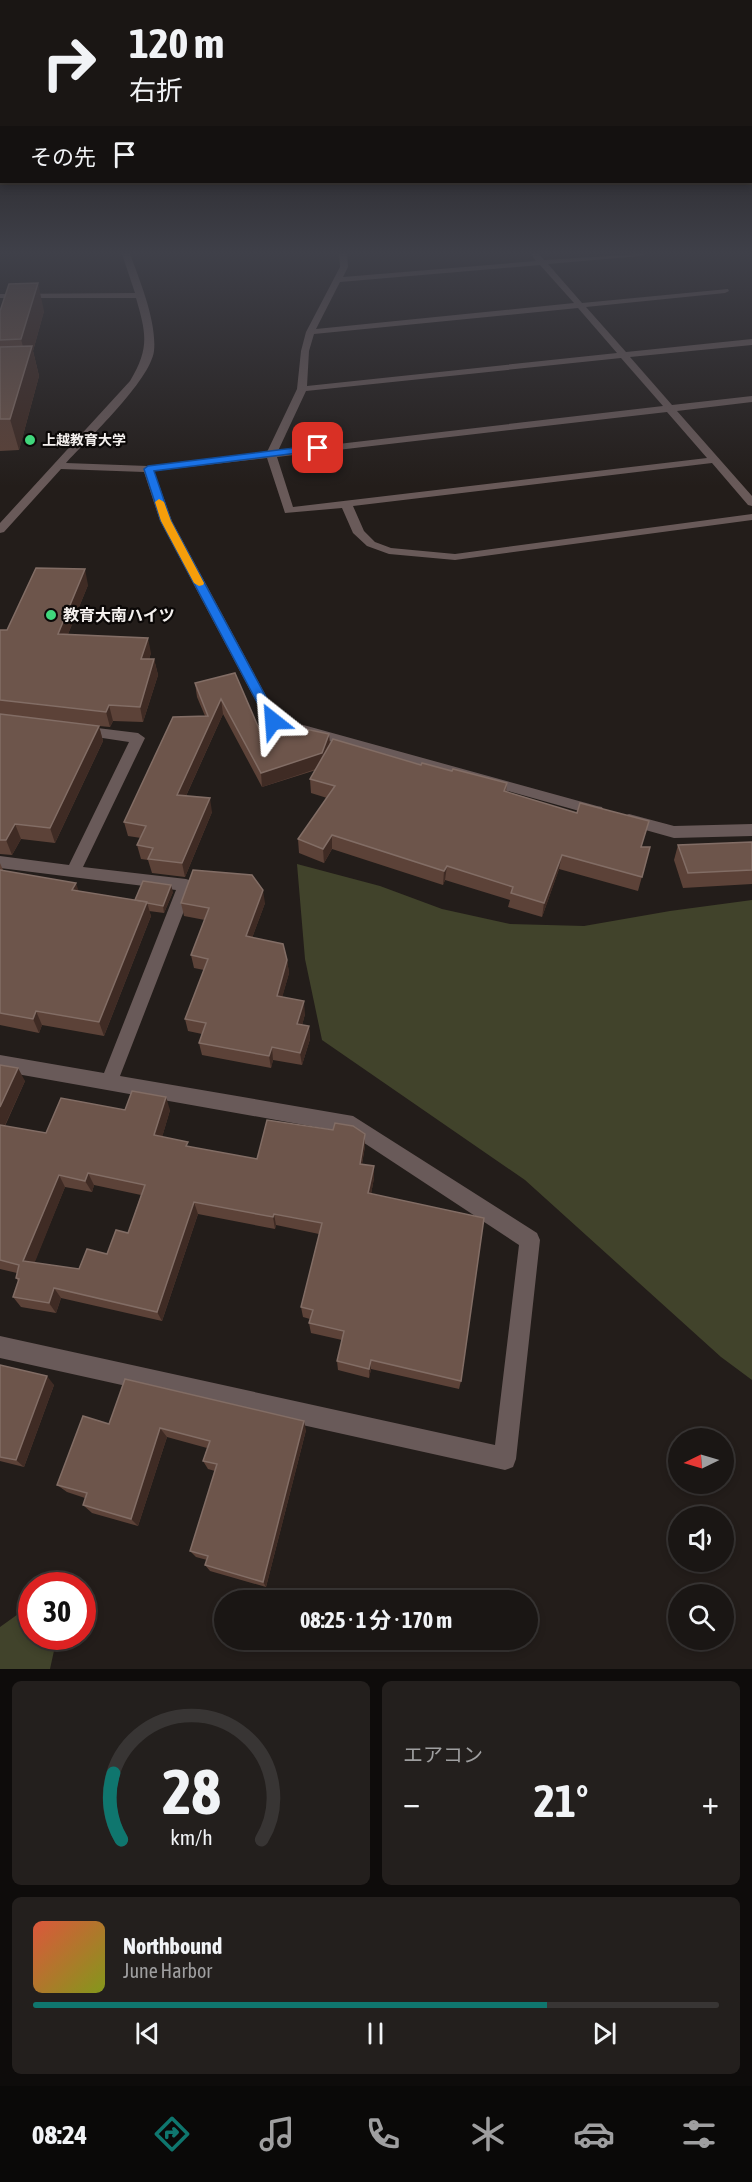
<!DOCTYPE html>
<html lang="ja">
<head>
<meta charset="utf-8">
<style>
  :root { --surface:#1a1614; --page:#231f1d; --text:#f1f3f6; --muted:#9f9fa0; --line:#383534; --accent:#0f766e }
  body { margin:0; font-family:"Asap Condensed","Noto Sans JP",sans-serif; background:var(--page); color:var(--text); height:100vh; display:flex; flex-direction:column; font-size:22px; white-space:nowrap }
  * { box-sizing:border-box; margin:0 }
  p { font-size:20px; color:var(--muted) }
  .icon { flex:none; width:33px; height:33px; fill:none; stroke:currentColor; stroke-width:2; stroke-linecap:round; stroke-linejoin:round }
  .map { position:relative; height:1669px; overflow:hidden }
  .details { display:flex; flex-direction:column; gap:12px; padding:12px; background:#0e0c0b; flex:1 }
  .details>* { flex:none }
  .banner { position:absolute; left:0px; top:0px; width:753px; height:183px; box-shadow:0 3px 9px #0003,0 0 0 2px var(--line); background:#1a1614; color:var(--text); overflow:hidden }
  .needle { width:39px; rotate:265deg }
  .fabs { position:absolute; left:668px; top:1428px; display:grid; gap:12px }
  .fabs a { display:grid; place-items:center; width:66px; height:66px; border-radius:50%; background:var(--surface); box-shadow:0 3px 9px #0003,0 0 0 2px var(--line); font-size:30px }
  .speed { position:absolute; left:18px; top:1572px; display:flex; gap:12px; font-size:30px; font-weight:700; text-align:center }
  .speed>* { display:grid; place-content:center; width:78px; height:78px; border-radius:50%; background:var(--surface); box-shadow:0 3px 9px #0003,0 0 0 2px var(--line); line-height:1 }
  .speed .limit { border:9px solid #d22; background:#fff; color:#111 }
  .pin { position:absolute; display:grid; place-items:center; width:51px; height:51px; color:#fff; margin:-26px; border-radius:12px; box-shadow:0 3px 9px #0006 }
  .me { position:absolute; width:66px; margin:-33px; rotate:332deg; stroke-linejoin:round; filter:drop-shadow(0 0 4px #0008) }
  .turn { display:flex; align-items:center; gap:21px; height:126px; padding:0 30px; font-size:27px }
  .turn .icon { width:78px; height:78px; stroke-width:2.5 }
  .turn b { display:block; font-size:42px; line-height:51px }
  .then { display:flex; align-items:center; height:57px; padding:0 30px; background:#0003; gap:12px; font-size:22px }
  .big { font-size:45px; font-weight:700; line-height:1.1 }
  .details .tile { flex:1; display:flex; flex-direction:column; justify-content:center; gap:9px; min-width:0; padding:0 21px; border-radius:9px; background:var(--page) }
  .details .dial { align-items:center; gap:0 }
  .dial svg { height:156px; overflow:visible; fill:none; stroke:var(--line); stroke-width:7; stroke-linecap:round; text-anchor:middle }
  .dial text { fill:var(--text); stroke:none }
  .song { display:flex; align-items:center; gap:18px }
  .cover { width:72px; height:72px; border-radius:9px; background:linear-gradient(135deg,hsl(10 70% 55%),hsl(70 70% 35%)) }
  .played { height:6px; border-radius:3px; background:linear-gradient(90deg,var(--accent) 75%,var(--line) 75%) }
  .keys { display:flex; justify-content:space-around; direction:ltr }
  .heat { display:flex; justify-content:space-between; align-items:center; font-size:33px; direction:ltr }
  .details .tiles { flex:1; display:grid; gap:12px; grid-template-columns:1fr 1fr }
  .tile:last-child { grid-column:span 2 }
  .trip { position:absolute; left:214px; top:1590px; width:324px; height:60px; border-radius:30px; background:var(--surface); box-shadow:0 3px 9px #0003,0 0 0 2px var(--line); font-weight:700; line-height:60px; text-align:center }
  .menu { display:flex; height:96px; justify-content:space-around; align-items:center; background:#0a0908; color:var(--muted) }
  .menu .icon { width:42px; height:42px }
  .menu .current { color:var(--accent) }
  .menu b { font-size:27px; color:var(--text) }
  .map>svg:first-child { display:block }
</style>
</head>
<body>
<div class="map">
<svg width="752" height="1669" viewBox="0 0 752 1669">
  <rect width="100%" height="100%" fill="#231d1a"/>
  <g fill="#41432b">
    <path d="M297,864l83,22 62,23 68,15 74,2 86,-15 82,-11v480l-31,-23 -196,-177 -203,-140 -17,-81z"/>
    <path d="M28,1607l3,3 1,26 25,1 -7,32h-50v-42z"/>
  </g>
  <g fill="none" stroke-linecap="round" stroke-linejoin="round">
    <g fill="#695a59" fill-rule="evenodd">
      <path d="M122,254h8c10,27 27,68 24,97 -4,30 -66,88 -88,112l82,3 119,-14 30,-63 4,-38 5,-19 34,-65 -1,-13h8l1,13 -5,10 193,-16 -5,-7h8l5,6 100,-6 -4,2 -92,8 34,39 146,-14 1,2 -4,2 -139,14 40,45 126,-13v6l-122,12 42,48 80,-9v6l-75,9 75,85v10l-4,-1 -36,-42 -359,43 11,25 11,11 16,6 64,6 297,-40v6l-297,40 -66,-6 -22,-8 -14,-13 -11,-25 -57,5 -18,-55 -113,13 18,50 106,197 319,88 5,1 2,4 -2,4 -5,1 -329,-92 -108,-203 -16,-49 -83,-3 -57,63 -4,1v-10l130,-142c20,-33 16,-48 6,-83h-136v-4l135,-1zM540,265l34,38 -258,26 24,-47zM578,308l39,45 -310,33 2,-35 5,-17zM621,358l42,48 -385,45 28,-60zM667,412l40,46 -414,49 -16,-50z"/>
      <path d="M81,726l57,7 7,5 -62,129 103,12 6,2 2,4 -74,191 233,40 184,117 3,7 -24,219 -3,8 -8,3 -505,-112v-22l495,109 24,-200 -170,-112 -349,-62v-16l104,18 72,-183 -176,-22v-12l69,9 60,-123 -53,-8 -2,-3z"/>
      <path d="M629,814l45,12 78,-2v12l-78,2 -50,-14 -2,-4 2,-4z"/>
    </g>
  </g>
  <g fill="#5c4238" fill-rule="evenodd">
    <path d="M0,311h44l-11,40 6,25 -20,74 -19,1z"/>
    <path d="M88,585l-20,49 83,19 -2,6h5l4,16 -15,47 -30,-1 -3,6 -11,-1 4,15 -48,102 -34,-4 -9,16 -12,-1v-224h7z"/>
    <path d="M235,673l28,65 66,-4 1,11 177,38 -1,9 135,55h9l-12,44 -79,-22 -17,48 -34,-10 2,-7 -65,-20 -2,5 -111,-36 -8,14 -25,-10 -1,-14 29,-41 -16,-5 -1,-14 6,-9 -54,17 -39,-73 -37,82 26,16 -27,65 -33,-4 -4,-13 -7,-1 -4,-14 4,-7 -13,-2 -4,-14 81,-106 -8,-19 -2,-14z"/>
    <path d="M752,842v42l-69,4 -9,-28 4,-15z"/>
    <path d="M0,863l3,7 75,21 57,9 38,-8 -9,21 -15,-2 2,5 -47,120 -62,-11 -3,8 -39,-8z"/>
    <path d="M181,903h84l-13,35 35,22 2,13 -7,24 23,17 -3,11 7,1 1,13 -8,26 -29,-5 -2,8 -69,-13 -3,-12 3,-9 -14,-3 -3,-12 19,-49 -10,-2 -3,-13 14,-35 -21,-4z"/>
    <path d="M0,1065l25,16 -20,45 41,7 79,-23h45l-8,27 27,10 68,12 76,-29 32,4v12l-3,18 12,2v12l-3,16 90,187 -2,8 -88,-20 -2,9 -31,-8 -1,-9 5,-21 -31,-7 -2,-10 1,-4 -7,-2 -2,-10 18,-73 -43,-9 -1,4 -77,-15 -36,107 -101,-23 -5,15 -35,-6 -8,-10 5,-16 -2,-3 1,-5 -17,-4zM94,1185l47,10 -13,38 -21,21 -28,15 -45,-6 31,-76 27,5z"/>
    <path d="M0,1365l54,20 -30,82 -24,-6z"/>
    <path d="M109,1424l197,6 -40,157 -56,-16 -5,-6 2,-5 -11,-3 -6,-6 25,-80 -7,-2 -5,-8 4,-13 -40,-11 -29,89 -46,-13 -9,-8 2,-7 -18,-6 -10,-7z"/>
  </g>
  <g fill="#3f2b24">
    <path d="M38,283l6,28 -11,40 6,25 -20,74 -9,-31 17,-56 -6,-24z"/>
    <path d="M85,569l3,16 -26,64 -4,-15z"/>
    <path d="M148,638l3,15 -7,21 -3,-15z"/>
    <path d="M154,659l4,16 -15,47 -3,-15z"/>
    <path d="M221,699l2,15 -43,95 -3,-14z"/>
    <path d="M109,705l4,16 -3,6 -4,-15z"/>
    <path d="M99,726l4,15 -48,102 -5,-15z"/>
    <path d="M329,734l1,14 -8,19 -60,20 -1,-14z"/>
    <path d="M210,798l2,14 -27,65 -3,-14z"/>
    <path d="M15,824l6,15 -9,16 -6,-15z"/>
    <path d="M332,835v14l-8,14 -1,-14z"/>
    <path d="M562,855l-3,14 -17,48 2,-14z"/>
    <path d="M447,866l-2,14 -2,5 1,-14z"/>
    <path d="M76,883l5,15 -9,-8z"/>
    <path d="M171,885l2,7 -9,21 -1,-7z"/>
    <path d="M263,890l2,13 -17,46 -2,-13z"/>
    <path d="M147,902l4,14 -47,120 -5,-14z"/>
    <path d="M287,960l2,13 -10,36 -2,-13z"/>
    <path d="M304,1001l1,13 -6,23 -2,-13z"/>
    <path d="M36,1011l6,14 -3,8 -6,-14z"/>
    <path d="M309,1026l1,13 -8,26 -2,-12z"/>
    <path d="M272,1047l1,13 -2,8 -2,-12z"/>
    <path d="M18,1068l7,13 -25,55v-29z"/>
    <path d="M166,1097l4,13 -11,38 -5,-13z"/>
    <path d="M365,1134v12l-5,30v-12z"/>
    <path d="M374,1166v12l-5,27 -1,-12z"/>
    <path d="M88,1173l6,12 -2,7 -7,-11z"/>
    <path d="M59,1175l6,12 -34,85 -8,-11z"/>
    <path d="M194,1202l4,12 -36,107 -5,-9z"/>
    <path d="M274,1214l2,11 -1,4 -2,-12z"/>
    <path d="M54,1288l7,10 -5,15 -7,-10z"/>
    <path d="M371,1360v9l-2,9v-9z"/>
    <path d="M47,1376l7,9 -30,82 -8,-7z"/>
    <path d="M304,1421l2,9 -40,157 -3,-5z"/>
    <path d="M160,1428l7,9 -29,89 -7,-7z"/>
  </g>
  <g fill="#6d554b" stroke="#826d65" stroke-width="1.5" fill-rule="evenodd">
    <path d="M38,283l-17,56 -21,1v-29l9,-27z"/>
    <path d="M32,346l-22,73h-10v-72z"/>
    <path d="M36,568l49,1 -27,65 90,4 -7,21h13l-14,48 -31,-2 -3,7 -106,-12v-70h7z"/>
    <path d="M235,673l28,65 33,-11 33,7 -7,19 -61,20 -40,-74 -44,96 33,3 -28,65 -34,-4 5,-11 -16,-3 9,-19 -22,-4 49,-105 35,-1 -13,-33z"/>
    <path d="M0,714l99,12 -49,102 -35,-4 -9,16h-6z"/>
    <path d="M333,739l88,26 1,-2 30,8 1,-2 54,14 -3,8 73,22 3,-10 69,18 -8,26h9l-8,30 -80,-22 -18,48 -33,-10 2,-6 -66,-21 -3,5 -112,-36 -9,14 -25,-10 37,-53 -25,-7z"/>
    <path d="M752,842v28l-64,3 -10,-28z"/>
    <path d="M0,870l76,13 -4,7 75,12 -48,120 -63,-11 -3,8 -33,-6z"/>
    <path d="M193,870l59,5 11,15 -17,46 37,8 4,16 -10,36 27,5 -7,23 12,2 -9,27 -28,-6 -3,9 -70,-13 7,-20 -21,-4 23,-60 -17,-4 18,-47 -28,-5z"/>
    <path d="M143,881l28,4 -8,21 -16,-3v-1l-12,-2z"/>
    <path d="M0,1065l18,3 -18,39z"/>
    <path d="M132,1091l34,6 -12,38 34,7 -2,4 71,13 10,-39 66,10 2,-7 18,3 12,8 -5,30 14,2 -6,27 116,25 -23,163 -90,-21 -2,9 -32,-8 7,-30 -35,-8 4,-13 -12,-3 21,-84 -48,-9 -1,3 -79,-15 -37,110 -103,-24 -5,15 -36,-6 6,-18 -3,-1 3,-13 -19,-5v-135l46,8 15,-35 64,12zM88,1173l57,12 -17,48 -12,-3 -9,24 -20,-5 -8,20 -56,-8 36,-86 26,6z"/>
    <path d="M0,1365l47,11 -31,84 -16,-3z"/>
    <path d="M125,1379l179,42 -41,161 -58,-17 3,-9 -18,-5 27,-87 -14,-3 7,-20 -50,-13 -29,91 -48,-14 4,-12 -30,-8 26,-69 26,8z"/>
  </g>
  <linearGradient id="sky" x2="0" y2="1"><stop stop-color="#13100e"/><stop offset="0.52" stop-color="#3f4049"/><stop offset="1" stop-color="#3f4049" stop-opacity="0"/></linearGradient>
  <rect width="752" height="487" fill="url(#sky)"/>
  <path fill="#1a73e8" stroke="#114b97" stroke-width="1.5" d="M318,445l3,1v4l-167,21 17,50 108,200 -6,4 -6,-4 -106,-200 -17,-52 4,-3z"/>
  <path fill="#f59e0b" d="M159,499l5,3 7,19 33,62 -1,2 -4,1 -5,-3 -33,-62 -6,-19z"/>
  <g fill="#40d77c" stroke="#0b0807" stroke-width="2">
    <circle cx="30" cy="440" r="6"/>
    <circle cx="51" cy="615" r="6"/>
  </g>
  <g text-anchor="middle" stroke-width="4.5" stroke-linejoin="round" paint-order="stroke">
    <g font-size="14" font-weight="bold" fill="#f4f0ee" stroke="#0b0807" text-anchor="start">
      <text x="42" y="445">上越教育大学</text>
    </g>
    <g font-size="16" font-weight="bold" fill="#f4f0ee" stroke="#0b0807" text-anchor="start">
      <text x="63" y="621">教育大南ハイツ</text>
    </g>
  </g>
</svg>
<div class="fabs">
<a><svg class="needle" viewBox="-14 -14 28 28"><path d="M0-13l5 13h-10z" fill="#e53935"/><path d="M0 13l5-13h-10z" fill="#9f9fa0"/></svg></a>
<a><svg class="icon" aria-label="sound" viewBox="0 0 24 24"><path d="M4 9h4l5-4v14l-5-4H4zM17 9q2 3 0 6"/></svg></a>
<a><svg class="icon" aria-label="search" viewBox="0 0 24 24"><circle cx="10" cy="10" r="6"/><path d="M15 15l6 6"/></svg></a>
</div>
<div class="speed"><div class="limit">30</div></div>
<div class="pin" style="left:318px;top:448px;background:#d93025"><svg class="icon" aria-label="arrive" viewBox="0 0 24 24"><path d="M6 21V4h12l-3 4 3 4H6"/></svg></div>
<svg class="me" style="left:273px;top:721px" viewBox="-20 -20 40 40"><path d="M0-17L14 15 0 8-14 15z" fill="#1a73e8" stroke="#fff" stroke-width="4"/></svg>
<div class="trip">08:25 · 1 分 · 170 m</div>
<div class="banner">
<div class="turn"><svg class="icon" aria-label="right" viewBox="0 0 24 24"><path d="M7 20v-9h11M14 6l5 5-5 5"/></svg><div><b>120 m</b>右折</div></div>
<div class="then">その先<svg class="icon" aria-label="arrive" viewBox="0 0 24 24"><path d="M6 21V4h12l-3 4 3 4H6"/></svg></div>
</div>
</div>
<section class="details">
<div class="tiles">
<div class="tile dial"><svg viewBox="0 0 100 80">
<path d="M14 69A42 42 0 1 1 86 69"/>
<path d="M14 69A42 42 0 0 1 10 35" stroke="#0f766e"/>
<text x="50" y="56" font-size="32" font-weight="700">28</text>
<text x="50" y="72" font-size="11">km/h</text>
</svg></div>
<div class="tile"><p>エアコン</p>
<div class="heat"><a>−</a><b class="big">21°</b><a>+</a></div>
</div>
<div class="tile">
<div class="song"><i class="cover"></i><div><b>Northbound</b><p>June Harbor</p></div></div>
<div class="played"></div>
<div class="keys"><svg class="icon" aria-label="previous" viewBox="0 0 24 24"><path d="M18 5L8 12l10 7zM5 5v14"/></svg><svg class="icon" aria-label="pause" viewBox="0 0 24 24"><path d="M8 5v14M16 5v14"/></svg><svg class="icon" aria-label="next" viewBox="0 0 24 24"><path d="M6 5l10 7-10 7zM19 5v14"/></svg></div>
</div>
</div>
</section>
<nav class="menu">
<b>08:24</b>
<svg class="icon current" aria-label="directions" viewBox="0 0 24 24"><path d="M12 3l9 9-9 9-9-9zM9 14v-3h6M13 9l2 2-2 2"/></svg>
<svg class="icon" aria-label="music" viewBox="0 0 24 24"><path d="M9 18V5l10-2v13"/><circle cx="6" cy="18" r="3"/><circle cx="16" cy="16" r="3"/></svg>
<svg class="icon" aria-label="phone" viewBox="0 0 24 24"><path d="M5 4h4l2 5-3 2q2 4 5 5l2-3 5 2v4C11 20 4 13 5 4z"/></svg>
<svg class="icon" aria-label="climate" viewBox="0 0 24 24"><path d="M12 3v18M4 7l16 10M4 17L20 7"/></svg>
<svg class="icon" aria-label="car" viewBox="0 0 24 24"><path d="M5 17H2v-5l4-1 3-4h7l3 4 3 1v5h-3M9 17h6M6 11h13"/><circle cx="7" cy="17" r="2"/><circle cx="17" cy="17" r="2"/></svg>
<svg class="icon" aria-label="filters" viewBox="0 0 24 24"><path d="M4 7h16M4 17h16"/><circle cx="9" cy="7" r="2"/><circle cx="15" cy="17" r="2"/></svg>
</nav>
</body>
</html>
